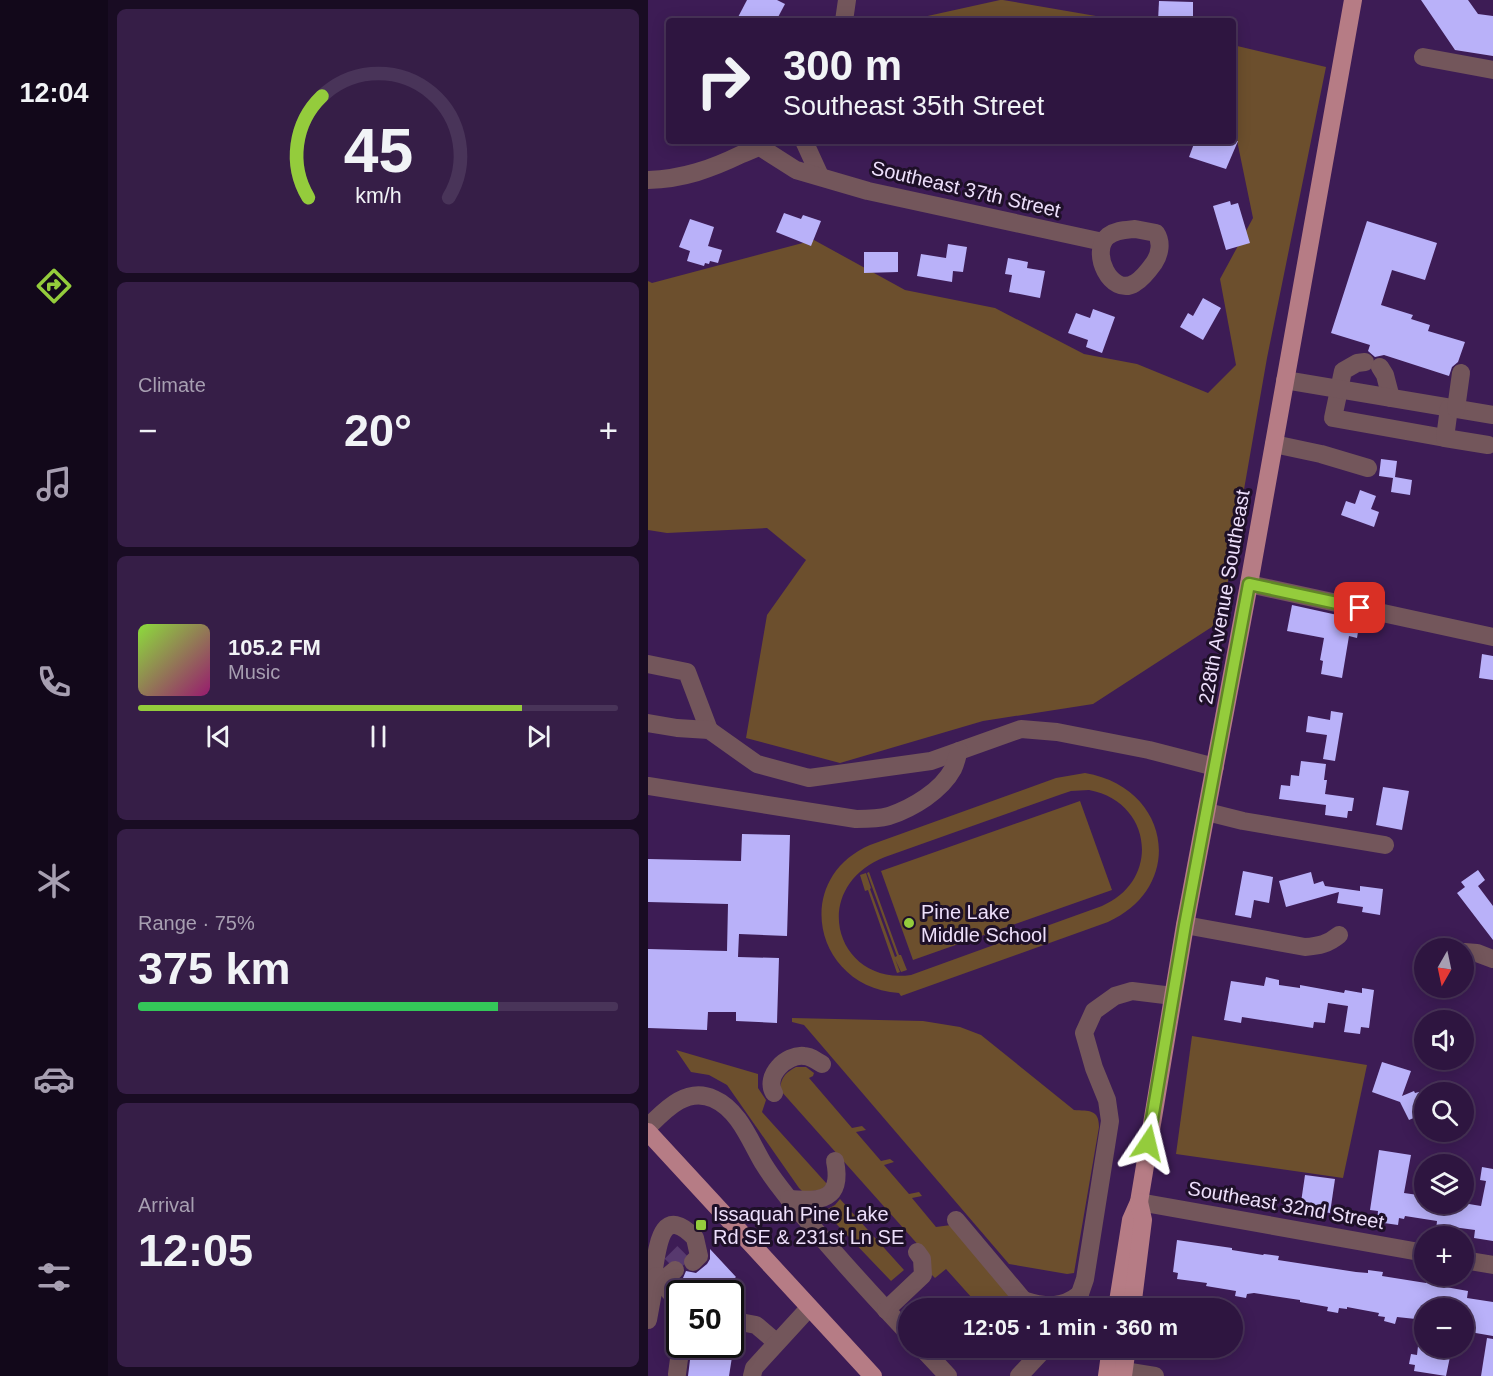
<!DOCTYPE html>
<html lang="en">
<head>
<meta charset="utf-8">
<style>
  :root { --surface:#2e1540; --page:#361e47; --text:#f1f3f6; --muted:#a79fb1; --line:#493459; --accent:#94cc3c }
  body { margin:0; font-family:Arial,sans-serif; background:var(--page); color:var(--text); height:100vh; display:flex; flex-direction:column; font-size:22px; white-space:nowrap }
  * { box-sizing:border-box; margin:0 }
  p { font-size:20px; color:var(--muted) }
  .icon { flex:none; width:33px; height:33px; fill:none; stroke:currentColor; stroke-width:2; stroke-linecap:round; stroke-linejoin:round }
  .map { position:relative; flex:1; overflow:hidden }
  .sheet { display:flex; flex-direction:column; gap:9px; padding:9px; background:#190c23; width:540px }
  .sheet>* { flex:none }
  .banner { position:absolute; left:18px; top:18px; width:570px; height:126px; border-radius:6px; box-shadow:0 3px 15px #0003,0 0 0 2px var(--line); background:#2e1540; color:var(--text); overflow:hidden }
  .needle { width:39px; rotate:189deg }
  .fabs { position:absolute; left:766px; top:938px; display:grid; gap:12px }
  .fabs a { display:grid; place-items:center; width:60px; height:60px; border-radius:50%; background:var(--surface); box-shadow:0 3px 15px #0003,0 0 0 2px var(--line); font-size:30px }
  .speed { position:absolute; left:18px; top:1280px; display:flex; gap:12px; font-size:30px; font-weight:700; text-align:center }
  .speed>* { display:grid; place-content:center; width:78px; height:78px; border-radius:50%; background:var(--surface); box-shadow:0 3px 15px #0003,0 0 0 2px var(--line); line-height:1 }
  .speed .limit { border:3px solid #111; border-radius:9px; background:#fff; color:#111 }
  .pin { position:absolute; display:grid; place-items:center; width:51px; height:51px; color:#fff; margin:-26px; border-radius:12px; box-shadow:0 3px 9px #0006 }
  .me { position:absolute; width:66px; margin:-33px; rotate:10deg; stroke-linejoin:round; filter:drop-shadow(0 0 4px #0008) }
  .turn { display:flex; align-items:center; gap:21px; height:126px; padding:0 18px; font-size:27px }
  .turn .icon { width:78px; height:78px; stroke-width:2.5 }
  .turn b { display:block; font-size:42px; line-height:51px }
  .big { font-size:45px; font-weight:800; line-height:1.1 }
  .sheet .tile { flex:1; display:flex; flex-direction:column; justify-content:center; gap:9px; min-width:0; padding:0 21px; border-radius:9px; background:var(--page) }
  .sheet .dial { align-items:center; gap:0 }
  .dial svg { height:156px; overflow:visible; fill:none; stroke:var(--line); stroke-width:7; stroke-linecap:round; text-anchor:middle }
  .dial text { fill:var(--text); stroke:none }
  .song { display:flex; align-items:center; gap:18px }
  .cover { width:72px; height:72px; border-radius:9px; background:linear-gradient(135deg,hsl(90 70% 55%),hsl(320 70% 35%)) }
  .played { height:6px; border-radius:3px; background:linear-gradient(90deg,var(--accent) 80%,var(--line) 80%) }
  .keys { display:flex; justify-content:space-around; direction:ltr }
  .heat { display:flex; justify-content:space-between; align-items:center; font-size:33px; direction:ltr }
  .charge { height:9px; border-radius:4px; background:linear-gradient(90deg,#34c759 75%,var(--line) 0) }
  .trip { position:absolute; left:250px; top:1298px; width:345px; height:60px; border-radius:30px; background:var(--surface); box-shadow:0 3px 15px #0003,0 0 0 2px var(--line); font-weight:800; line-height:60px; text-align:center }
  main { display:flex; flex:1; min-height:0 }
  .dock { display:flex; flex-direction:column; width:108px; justify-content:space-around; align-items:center; background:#12081a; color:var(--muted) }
  .dock .icon { width:42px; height:42px }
  .dock .selected { color:var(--accent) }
  .dock b { font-size:27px; color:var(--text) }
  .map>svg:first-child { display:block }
</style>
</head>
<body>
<main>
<nav class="dock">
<b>12:04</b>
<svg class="icon selected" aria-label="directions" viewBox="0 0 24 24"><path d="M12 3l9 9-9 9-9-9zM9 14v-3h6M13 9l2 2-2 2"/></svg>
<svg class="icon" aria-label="music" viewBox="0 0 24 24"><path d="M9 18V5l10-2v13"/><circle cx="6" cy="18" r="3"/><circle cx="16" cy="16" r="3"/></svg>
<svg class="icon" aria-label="phone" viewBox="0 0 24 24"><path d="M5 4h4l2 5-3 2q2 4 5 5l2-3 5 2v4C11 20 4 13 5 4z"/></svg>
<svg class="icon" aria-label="climate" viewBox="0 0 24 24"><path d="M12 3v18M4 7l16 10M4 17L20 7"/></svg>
<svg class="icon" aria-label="car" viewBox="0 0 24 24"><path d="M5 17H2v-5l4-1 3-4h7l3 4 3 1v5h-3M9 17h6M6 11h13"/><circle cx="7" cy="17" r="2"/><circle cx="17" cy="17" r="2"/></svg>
<svg class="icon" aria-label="filters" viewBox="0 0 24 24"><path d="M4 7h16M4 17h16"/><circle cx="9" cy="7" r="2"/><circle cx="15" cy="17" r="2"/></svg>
</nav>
<section class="sheet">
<div class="tile dial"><svg viewBox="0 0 100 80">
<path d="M14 69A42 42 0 1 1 86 69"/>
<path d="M14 69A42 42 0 0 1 21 17" stroke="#94cc3c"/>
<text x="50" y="56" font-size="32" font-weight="700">45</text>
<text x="50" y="72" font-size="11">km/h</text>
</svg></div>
<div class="tile"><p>Climate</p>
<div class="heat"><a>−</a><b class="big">20°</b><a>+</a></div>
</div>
<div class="tile">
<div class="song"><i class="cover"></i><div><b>105.2 FM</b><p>Music</p></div></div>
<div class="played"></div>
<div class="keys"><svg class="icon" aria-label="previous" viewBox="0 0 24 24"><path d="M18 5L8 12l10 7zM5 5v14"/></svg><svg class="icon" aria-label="pause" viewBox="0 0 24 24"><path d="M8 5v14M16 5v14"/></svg><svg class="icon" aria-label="next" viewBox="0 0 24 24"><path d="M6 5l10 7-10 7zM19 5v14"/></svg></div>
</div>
<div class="tile"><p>Range · 75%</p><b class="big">375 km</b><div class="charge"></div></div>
<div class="tile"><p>Arrival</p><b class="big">12:05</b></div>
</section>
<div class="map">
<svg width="845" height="1376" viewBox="0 0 845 1376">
  <rect width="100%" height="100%" fill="#3d1c55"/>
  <g fill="#6c4f2d" fill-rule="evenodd">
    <path d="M352,0h3l122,21h-220z"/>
    <path d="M585,45l93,22 -59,291 -46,263 -128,83 -110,17 -143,42 -94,-25 21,-123 39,-55 -39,-32 -100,5 -19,-3v-249l4,2 162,-43 91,50 90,18 89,46 53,10 71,29 28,-28 -16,-86 33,-61 -20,-97z"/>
    <path d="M437,773c85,14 102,113 23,149l-207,74 -2,-3c-85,-6 -108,-114 -29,-148l186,-67zM441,790c64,12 72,91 13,116l-191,69c-75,11 -104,-87 -26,-118l177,-63 9,-3z"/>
    <path d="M432,801l32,89 -199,70 -32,-89z"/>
    <path d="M221,872l30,83h2l6,15 -6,2 -6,-13 5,13 -3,1 -29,-83 -3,1 -5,-16 6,-2 5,15 -1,1 25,68 2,-1 -30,-83z"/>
    <path d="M144,1018l131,3 37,6 21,8 93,75c15,1 25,-1 25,17l-25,146 -7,1 -58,-10 -205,-239 -12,-3z"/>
    <path d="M544,1036l175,29 -24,113 -167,-24z"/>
    <path d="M28,1050l82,24v14l8,12 -4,12 65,72 -6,6 -18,2 -4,-4 -72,-103 -18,-10 -18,-3z"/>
    <path d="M148,1067h10l8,6 -1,3 -4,2 43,50 10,-2 4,4 -10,2 25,29 9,-2 4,3 -10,3 25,29 10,-2 3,4 -10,2 24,29 15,-2 72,83h-42l-35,-39 -11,9 -7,-7 -7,-23 -140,-157c-2,-12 5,-19 15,-24z"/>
    <path d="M192,1199l64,71 -13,11 -67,-70 11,-6z"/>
  </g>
  <g fill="#b9b1f9">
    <path d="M99,0h30l8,4 -9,17h-40z"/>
    <path d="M773,0h47l10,14 15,2v40l-38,-6z"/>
    <path d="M511,1l34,1v19h-35z"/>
    <path d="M547,141l13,4 2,-4h28l-12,28 -37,-12z"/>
    <path d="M582,201l1,4 7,-2 12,40 -24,7 -13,-44z"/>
    <path d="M136,213l17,6 2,-4 18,6 -10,25 -35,-14z"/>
    <path d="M42,219l24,8 -6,19 14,4 -4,13 -8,-2 -1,3 -4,-1 -1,3 -17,-5 3,-10 -11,-4z"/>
    <path d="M719,221l70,22 -12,37 -33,-10 -11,35 32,10 -2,4 19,6 -2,6 37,11 -7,20 -6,5 -3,9 -65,-21 -9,2 -7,-6 2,-6 -39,-12z"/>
    <path d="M300,244l19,3 -4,25 -10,-1 -1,11 -35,-6 4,-22 25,4z"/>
    <path d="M216,252h34v20l-34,1z"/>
    <path d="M360,258l20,4 -1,6 18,3 -5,27 -31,-6 3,-17 -7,-1z"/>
    <path d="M555,298l18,10 -18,32 -23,-13 8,-14 5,3z"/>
    <path d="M445,309l22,8 -13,36 -16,-6 2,-7 -20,-7 8,-20 14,5z"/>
    <path d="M733,459l16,2 -2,16 17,3 -2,15 -19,-3 2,-14 -14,-2z"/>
    <path d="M712,490l16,6 -5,13 8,3 -5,15 -33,-12 5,-14 9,3z"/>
    <path d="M644,605l68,15 -3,18 -8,-2 -7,42 -21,-4 2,-13 -3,-1 4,-22 -37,-7z"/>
    <path d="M834,654l11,2v24l-14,-2z"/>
    <path d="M683,711l12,2 -8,48 -12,-2 4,-24 -21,-3 2,-16 22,4z"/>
    <path d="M653,761l25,3 -2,16h3l-2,14 29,4 -2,13h-4l-1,7 -22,-3 1,-10 -47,-6 2,-14 9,1 1,-11 8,1z"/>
    <path d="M735,787l26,4 -7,39 -26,-5z"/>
    <path d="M94,834l48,1 -3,101 -48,-2 -1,23 41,1 -2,65 -41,-2v-9h-28l-1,18 -59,-2v-79l79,2 1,-47 -80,-2v-43l93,2z"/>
    <path d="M830,870l7,10 -7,6 15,20v34l-36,-47 8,-6 -4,-5z"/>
    <path d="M595,871l30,6 -4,26 -15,-3 -3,18 -16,-3z"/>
    <path d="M663,872l3,12 9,-3 2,5 35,5v-5l23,3 -3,26 -18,-3 1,-5 -26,-4 2,-11 -53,15 -7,-26z"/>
    <path d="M618,977l13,3v5l21,3v-3l44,8 1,-3 17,3v-5l12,2 -5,38 -8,-1 -1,7 -16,-2 4,-26 -20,-3 -3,20 -11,-1 -1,6 -71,-11 -1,6 -17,-3 7,-39 33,5z"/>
    <path d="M734,1062l29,9 -9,25 12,-5 1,2 4,-1 4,9 -3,1 5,11 -16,7 -9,-18 -28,-10z"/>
    <path d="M731,1150l32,5 -7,38 21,3v7h38l18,3 5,-25 -6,-1 2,-13 11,2v72l-19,-3 1,-8 -22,-3 -1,7 -16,-3 1,-10 -32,-5 -1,3 -5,-1 -1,7 -21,-3 1,-11 -8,-1z"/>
    <path d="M657,1175l30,4 -5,34 -30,-4z"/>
    <path d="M529,1240l55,8v2l31,5 1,-1 15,2 -1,4 78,12 12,1v-3l15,2 -1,4 44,7v-4l14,2v5l28,5 -1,7 26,4v34l-29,-5v-23h-39v12l-28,-3 -2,7 -11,-3 1,-4 -7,-1 1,-3 -32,-6v2l-8,-1 -1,5 -11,-2 1,-4 -28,-5v-2l-46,-7 -7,1 -1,4 -11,-2 1,-5 -30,-5 1,-3 -30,-4 1,-6 -5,-1z"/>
    <path d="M62,1249l26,28 -17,16h-22l-14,-15 3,-7 10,2 11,-9 3,-5z"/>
    <path d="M839,1338l6,1v37h-12z"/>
    <path d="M44,1344h42l-5,32h-41z"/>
    <path d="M770,1346l33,6 -5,24 -32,-5 1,-6 -6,-1 2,-10 6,1z"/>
  </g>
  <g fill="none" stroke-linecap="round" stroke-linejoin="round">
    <path stroke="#57396e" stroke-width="18" stroke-dasharray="18 9" stroke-linecap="butt" d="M23,1265l13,-13"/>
    <g stroke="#73565b" stroke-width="18">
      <path d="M196,21l3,-21"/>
      <path d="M775,57l70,13"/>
      <path d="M156,141l16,35"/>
      <path d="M112,147l36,23 72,21 235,51"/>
      <path d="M0,180c35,-1 63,-11 94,-26 9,-4 17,-6 25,-13"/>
      <path d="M487,229l21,4c6,9 4,21 -2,30 -5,7 -12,16 -19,20 -24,15 -46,-32 -27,-47 8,-6 18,-6 27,-7z"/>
      <path d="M717,362l-8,1 -14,8 -10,47 112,20"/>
      <path d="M732,367l5,8 6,23"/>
      <path d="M637,380l208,35"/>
      <path d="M801,408l-4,30 43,7"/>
      <path d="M808,409l5,-36"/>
      <path d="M626,444l47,10 47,14"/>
      <path d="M601,584l244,53"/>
      <path d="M0,664l39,8 22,58"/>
      <path d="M0,723l29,5 32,2 48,34 52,14 122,-17 90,-32 36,3 92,18 66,17"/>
      <path d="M0,786l208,33c11,0 22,0 33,-3 24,-8 52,-25 64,-47 3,-6 4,-13 6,-18"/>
      <path d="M559,812l36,9 142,24"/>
      <path d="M537,925l120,22c14,-1 23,-3 34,-12"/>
      <path d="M816,952l13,1 16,6"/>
      <path d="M126,1093c-10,-17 12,-39 30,-37 7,0 12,5 18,8"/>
      <path d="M0,1127c17,-17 39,-41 66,-28 25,11 36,42 49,64 14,23 31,42 48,62 31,37 64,73 98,109"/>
      <path d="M141,1199c32,3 54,1 46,-38"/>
      <path d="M491,1202l286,51"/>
      <path d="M308,1220l74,88"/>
      <path d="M816,1260l29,5"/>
      <path d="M0,1262l6,7 2,7 24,28"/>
      <path d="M6,1269c4,-25 8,-65 41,-31l4,18 -6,6"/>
      <path d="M13,1282l14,-12"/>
      <path d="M375,1300c22,7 39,9 57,-6"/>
      <path d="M427,1308l10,-29 25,-158 -3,-21 -13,-32 -10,-35 10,-22 21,-15 17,-5 41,5"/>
      <path d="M238,1310l37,-35 -1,-16 -5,-7"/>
      <path d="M0,1320l8,-44"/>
      <path d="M82,1320l26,5 20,17"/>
      <path d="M273,1347l27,29"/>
      <path d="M476,1371l31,5"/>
      <path d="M29,1374l4,-30"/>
      <path d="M104,1376l2,-8 55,-60"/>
      <path d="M371,1376l27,-29"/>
    </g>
    <g stroke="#b67c85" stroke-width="18">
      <path d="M0,1132l225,244"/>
      <path d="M469,1308l14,-88 8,-18 46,-277 64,-341 104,-584"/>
      <path d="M484,1308l11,-88 -4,-18"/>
      <path d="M459,1376l4,-29"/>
      <path d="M475,1376l4,-29"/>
    </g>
  </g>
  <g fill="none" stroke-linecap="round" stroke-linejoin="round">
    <g stroke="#608527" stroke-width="15">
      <path id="route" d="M500,1143l37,-218 64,-341 111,24"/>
    </g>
    <use href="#route" stroke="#94cc3c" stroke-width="10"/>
  </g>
  <g fill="#94cc3c" stroke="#1e1028" stroke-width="2">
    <circle cx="261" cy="923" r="6"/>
    <rect x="47" y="1219" width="12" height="12" rx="3"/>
  </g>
  <g text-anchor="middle" stroke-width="6" stroke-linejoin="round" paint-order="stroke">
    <g font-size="20" fill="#eddffb" stroke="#1e1028">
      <text transform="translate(318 189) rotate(13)" y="7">Southeast 37th Street</text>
      <text transform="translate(576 597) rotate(-80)" y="7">228th Avenue Southeast</text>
      <text transform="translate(638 1205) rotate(10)" y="7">Southeast 32nd Street</text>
    </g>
    <g font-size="20" fill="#eddffb" stroke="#1e1028" text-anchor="start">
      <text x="273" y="919">Pine Lake<tspan x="273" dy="23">Middle School</tspan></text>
      <text x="65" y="1221">Issaquah Pine Lake<tspan x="65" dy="23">Rd SE &amp; 231st Ln SE</tspan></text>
    </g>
  </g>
</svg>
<div class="fabs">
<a><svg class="needle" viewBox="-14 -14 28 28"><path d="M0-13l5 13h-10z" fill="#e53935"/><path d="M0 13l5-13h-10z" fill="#a79fb1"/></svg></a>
<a><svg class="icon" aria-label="sound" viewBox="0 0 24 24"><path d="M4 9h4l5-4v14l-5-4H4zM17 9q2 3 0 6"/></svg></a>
<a><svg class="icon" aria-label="search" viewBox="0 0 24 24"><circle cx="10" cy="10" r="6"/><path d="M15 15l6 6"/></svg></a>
<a><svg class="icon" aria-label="layers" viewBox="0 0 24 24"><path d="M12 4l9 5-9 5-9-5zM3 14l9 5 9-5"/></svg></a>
<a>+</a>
<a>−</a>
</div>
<div class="speed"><div class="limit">50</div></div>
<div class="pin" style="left:712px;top:608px;background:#d93025"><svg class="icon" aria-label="arrive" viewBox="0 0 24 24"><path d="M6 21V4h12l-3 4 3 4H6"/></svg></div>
<svg class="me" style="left:500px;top:1143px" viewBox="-20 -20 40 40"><path d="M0-17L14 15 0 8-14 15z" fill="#94cc3c" stroke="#fff" stroke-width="4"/></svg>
<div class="trip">12:05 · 1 min · 360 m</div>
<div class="banner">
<div class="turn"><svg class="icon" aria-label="right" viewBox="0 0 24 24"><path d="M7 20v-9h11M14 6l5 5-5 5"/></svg><div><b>300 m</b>Southeast 35th Street</div></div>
</div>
</div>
</main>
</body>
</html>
